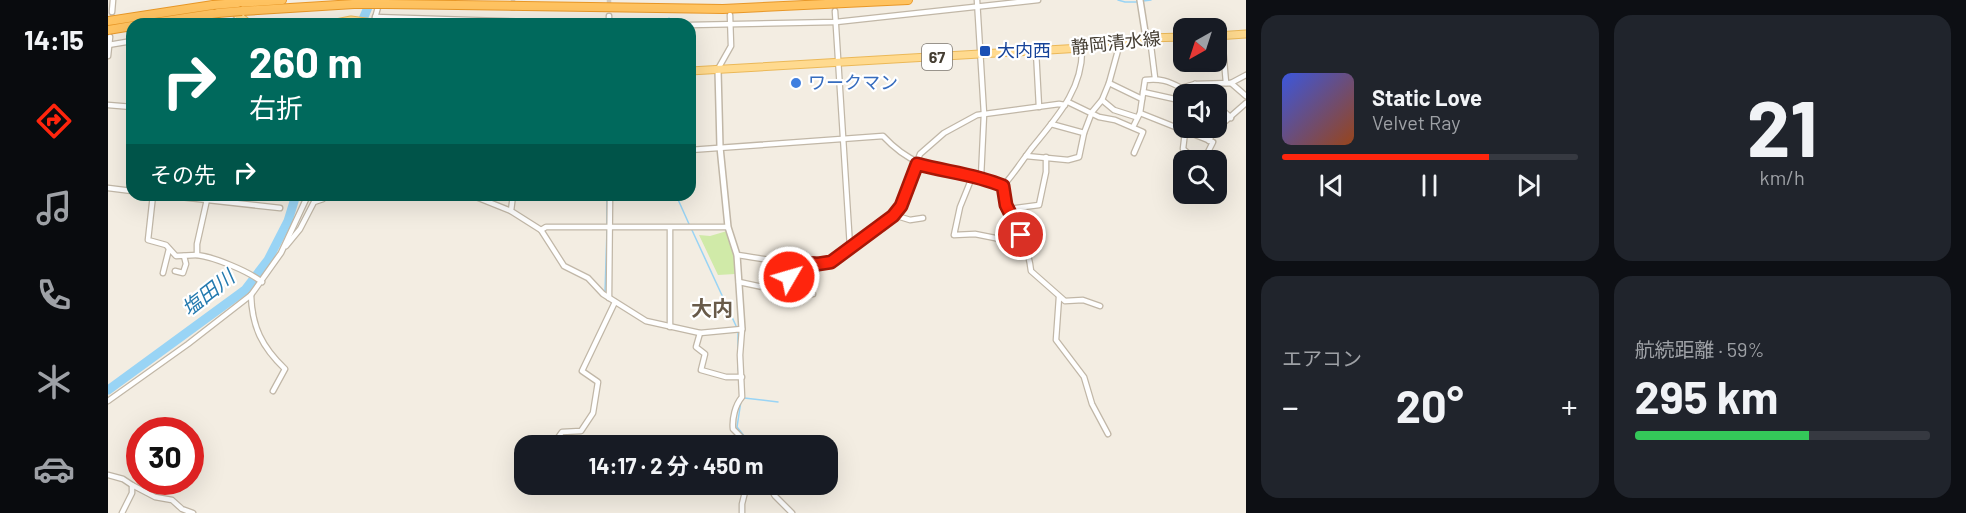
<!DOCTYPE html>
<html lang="ja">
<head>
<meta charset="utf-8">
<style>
  :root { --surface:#171b24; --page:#20242c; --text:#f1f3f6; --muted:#9ea1a6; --line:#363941; --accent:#ff250d }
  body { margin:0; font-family:Barlow,"Noto Sans JP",sans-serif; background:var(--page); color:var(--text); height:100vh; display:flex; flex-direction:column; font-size:22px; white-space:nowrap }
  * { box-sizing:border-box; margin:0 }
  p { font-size:20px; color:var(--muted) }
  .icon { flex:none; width:33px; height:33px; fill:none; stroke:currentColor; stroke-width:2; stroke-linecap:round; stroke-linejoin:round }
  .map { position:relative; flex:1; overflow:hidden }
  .sheet { display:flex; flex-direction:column; gap:15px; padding:15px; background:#0d0f14; width:720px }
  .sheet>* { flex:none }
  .banner { position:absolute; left:18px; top:18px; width:570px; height:183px; border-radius:18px; box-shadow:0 6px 24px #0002; background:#00695c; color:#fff; overflow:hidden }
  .needle { width:39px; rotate:219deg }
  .controls { position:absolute; left:1065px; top:18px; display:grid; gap:12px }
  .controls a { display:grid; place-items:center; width:54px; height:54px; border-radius:12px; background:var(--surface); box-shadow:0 6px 24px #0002; font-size:30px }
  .speed { position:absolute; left:18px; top:417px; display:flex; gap:12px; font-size:30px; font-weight:700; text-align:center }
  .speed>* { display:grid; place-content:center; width:78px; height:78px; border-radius:50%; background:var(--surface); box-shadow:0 6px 24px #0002; line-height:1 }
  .speed .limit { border:9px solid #d22; background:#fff; color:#111 }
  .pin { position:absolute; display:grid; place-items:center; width:51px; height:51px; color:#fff; margin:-26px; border:3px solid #fff; border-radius:50%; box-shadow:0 2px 6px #0007 }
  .me { position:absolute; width:66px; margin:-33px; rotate:52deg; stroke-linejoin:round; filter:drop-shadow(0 0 4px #0008) }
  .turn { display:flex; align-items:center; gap:21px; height:126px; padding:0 24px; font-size:27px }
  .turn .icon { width:78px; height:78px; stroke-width:2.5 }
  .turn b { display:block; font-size:42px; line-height:51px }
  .then { display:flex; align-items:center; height:57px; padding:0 24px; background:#0003; gap:12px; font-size:22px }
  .big { font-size:45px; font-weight:700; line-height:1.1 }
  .sheet .tile { flex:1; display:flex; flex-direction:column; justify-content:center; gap:9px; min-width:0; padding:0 21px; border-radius:18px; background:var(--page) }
  .sheet .dial { align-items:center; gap:0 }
  .dial b { font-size:78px; line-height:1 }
  .song { display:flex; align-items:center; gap:18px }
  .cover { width:72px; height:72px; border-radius:9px; background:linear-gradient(135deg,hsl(230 70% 55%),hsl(20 70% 35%)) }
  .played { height:6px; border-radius:3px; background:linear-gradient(90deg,var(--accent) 70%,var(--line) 70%) }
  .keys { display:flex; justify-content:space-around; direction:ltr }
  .heat { display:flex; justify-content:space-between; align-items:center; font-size:33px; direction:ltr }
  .charge { height:9px; border-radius:4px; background:linear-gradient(90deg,#34c759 59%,var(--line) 0) }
  .sheet .tiles { flex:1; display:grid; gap:15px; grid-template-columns:repeat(2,1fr) }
  .trip { position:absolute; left:406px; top:435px; width:324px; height:60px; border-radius:18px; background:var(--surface); box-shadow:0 6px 24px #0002; font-weight:700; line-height:60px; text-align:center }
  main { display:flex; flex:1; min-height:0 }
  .tabs { display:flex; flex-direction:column; width:108px; justify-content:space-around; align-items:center; background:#090b0e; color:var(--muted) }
  .tabs .icon { width:42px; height:42px }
  .tabs .on { color:var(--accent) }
  .tabs b { font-size:27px; color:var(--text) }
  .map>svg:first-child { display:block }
</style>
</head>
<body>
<main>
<nav class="tabs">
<b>14:15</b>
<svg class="icon on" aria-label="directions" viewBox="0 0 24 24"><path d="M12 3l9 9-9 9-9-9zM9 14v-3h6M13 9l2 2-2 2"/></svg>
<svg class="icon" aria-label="music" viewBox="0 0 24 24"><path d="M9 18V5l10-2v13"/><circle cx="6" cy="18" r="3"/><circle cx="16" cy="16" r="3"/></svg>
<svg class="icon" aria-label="phone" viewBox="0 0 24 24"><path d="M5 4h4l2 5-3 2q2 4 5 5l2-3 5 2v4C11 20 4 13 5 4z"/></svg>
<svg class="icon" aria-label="climate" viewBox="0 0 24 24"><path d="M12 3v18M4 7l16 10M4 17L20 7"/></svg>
<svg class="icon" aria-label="car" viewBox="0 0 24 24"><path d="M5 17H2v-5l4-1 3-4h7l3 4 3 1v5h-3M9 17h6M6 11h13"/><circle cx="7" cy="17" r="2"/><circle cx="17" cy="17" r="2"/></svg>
</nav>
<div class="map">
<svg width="1138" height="513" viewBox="0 0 1138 513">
  <rect width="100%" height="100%" fill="#f3ede2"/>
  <path fill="#d0eaa8" d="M619,231l7,24 1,19 -17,1 -19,-40 11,1z"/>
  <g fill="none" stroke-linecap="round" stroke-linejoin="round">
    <g stroke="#99d4f5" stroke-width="1.5">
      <path d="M1010,0l7,2h13"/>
      <path d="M1035,1l8,-1"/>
      <path d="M561,24v-6"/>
      <path d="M568,195l13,29"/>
      <path d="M499,225v-30"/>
      <path d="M583,228l46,100"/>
      <path d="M497,292l2,-62"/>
      <path d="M630,332v38"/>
      <path d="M636,398l34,4"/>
      <path d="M633,401l-4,26 15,19"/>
    </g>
    <g stroke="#99d4f5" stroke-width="9">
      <path d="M253,24l10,-24"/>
      <path d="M0,390l137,-100 23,-30 20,-39 8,-26"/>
    </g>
    <g stroke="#d0cabf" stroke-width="4.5" stroke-dasharray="4.5 2" stroke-linecap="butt">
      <path d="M405,0v12"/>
      <path d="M501,0v16"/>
      <path d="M2,37l2,-25"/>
    </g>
    <g stroke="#c1b7a7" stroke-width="7">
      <g id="minor">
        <path d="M869,0l7,114 -3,63"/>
        <path d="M727,11l15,236"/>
        <path d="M4,12l1,-12"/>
        <path d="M267,17l222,7"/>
        <path d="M267,18l5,-18"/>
        <path d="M123,24l8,-7"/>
        <path d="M501,24v-8"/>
        <path d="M582,25l146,-3 202,-22"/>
        <path d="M1114,36l4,47"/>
        <path d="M1042,38l5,40"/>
        <path d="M0,45l24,-4"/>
        <path d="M928,51l3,56"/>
        <path d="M0,56l2,-19"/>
        <path d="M610,69l13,-23 -1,-31"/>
        <path d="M1001,83l33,16"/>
        <path d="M1123,83l15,-8"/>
        <path d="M1087,84l11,10"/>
        <path d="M1035,92l36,8 2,-12"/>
        <path d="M994,100l12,10 22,7"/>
        <path d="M960,102l31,15 16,3 28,12 -9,21"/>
        <path d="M1108,104l15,14"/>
        <path d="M0,105l24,2"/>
        <path d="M1032,113l73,29 -7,14 -16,-1 -7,-6 2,-17"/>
        <path d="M943,124l33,9"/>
        <path d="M1025,127l7,-14 5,-33c14,-2 24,1 36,8l14,-4 36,-1 15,13"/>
        <path d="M1101,141l4,-9 33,-29"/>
        <path d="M582,150l193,-14c40,43 71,29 120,50"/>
        <path d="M918,156l42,4 11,-3 5,-24 8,-21 10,-12 7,-17 11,-40"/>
        <path d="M865,175l-13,32 -6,28 21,-1 25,5 21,-4"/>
        <path d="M895,186c6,29 25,55 28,85l34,30 18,-1 17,6"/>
        <path d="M895,186c10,-11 19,-25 28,-37 25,-31 52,-59 51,-101"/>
        <path d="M0,188l24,3"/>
        <path d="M45,195l-5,45 18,5 10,11 21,-1"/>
        <path d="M54,195l118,13"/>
        <path d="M100,195l-11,49v11c17,2 51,16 65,27"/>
        <path d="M363,195l40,16"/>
        <path d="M405,195l-2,16 30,19 23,36 24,12 15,16 43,27 54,12 42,-4 -2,26 2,42c-7,8 -10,22 -9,32l17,17"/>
        <path d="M901,209l30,-4 7,-33v-15"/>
        <path d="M786,215l16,5 13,-2"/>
        <path d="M562,228v99"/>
        <path d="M433,230l5,-3h182"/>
        <path d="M178,246l14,-17 14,-27 9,-3 2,-4"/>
        <path d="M629,255c31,4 63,12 94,7l67,-51 22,-57 24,-21 33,-18 82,-11 6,1"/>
        <path d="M67,271l8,2 3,-9 -2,-8"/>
        <path d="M55,273l6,-24"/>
        <path d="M631,282l47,10 27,2"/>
        <path d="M678,292l6,-30"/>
        <path d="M143,295c1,32 11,52 34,74l-12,22"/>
        <path d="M951,297l-3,43 28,37 8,27 16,30"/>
        <path d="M501,298l1,-103"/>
        <path d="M592,333l-4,14 9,7 -4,16 25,7h16"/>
        <path d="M0,401l80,-57 63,-49 30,-42 27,-58"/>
        <path d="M444,446l10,-14 19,-1 12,-18 5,-31 -16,-11 33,-69"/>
        <path d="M0,475l15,4 9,6v8l-10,20"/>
        <path d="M660,484l7,12 17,17"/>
        <path d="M24,485l23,12 17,3 10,9 11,4"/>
        <path d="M615,487l10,-3"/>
        <path d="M634,513v-9l5,-20"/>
      </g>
    </g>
    <g stroke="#c1b7a7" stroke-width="8">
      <g id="tertiary">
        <path d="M1032,0l6,38"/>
        <path d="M610,70l2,77 8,80 9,28 5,74"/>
      </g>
    </g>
    <g stroke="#ebb858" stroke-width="9">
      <g id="primary">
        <path d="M112,0l29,24"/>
        <path d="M223,24l20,-4 29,4"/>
        <path d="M1108,36l30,-2"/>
        <path d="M582,71l392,-23 64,-10 38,-1"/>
      </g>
    </g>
    <g stroke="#e89727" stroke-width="10">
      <g id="motorway">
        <path d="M129,3l45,-3"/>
        <path d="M278,4l337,5 185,-9"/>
        <path d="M134,11l112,-7"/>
        <path d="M0,21l105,-16"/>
        <path d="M38,24l72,-11"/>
        <path d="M0,30l24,-4"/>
      </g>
    </g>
    <use href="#minor" stroke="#fff" stroke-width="4.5"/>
    <use href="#tertiary" stroke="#fff" stroke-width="5"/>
    <use href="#primary" stroke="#ffda8f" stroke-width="7"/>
    <use href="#motorway" stroke="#ffc361" stroke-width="8"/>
    <g stroke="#e89727" stroke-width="10" stroke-linecap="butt">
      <g id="motorway-bridge">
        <path d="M246,4h32"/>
        <path d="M105,5l24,-2"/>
        <path d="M110,13l24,-2"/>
      </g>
    </g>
    <use href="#motorway-bridge" stroke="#ffc361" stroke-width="8"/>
  </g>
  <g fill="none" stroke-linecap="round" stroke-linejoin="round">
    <g stroke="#a61808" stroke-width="15">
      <path id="route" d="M681,277l3,-15 26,2 13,-2 62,-46 8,-10 16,-42c29,8 58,10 86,22l3,19 15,30"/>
    </g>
    <use href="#route" stroke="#ff250d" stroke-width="10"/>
  </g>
  <rect fill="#1a4fb4" stroke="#fff" stroke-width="2" x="871" y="45" width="12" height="12" rx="3"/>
  <circle fill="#3f7fe0" stroke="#fff" stroke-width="2" cx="688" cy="83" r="6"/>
  <g text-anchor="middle" stroke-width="4.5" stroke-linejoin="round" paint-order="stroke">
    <rect fill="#fff" stroke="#7c7770" stroke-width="1.5" x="814" y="44" width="30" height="26" rx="4.5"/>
    <g font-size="16" font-weight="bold" fill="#443d32">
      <text x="829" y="63">67</text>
    </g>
    <g font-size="18" fill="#443d32" stroke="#fff">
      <text transform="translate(1008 43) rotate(-6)" y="6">静岡清水線</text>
    </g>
    <g font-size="18" fill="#164399" stroke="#fff" text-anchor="start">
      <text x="889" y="57">大内西</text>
    </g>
    <g font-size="18" fill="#366cbe" stroke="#fff" text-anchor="start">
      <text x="700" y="89">ワークマン</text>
    </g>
    <g font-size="20" font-style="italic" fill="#247aaf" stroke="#fff">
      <text transform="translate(100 293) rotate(-38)" y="7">塩田川</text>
    </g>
    <g font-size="21" font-weight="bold" fill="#685a49" stroke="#fff">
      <text x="604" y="316">大内</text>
    </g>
  </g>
</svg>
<div class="controls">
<a><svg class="needle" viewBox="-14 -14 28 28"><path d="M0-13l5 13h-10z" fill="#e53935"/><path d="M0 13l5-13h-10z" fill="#9ea1a6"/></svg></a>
<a><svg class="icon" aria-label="sound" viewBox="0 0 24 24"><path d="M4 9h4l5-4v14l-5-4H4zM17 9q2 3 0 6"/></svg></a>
<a><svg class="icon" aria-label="search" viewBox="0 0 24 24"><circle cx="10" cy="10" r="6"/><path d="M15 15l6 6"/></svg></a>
</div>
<div class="speed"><div class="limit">30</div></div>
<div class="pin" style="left:913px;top:235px;background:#d93025"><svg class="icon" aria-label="arrive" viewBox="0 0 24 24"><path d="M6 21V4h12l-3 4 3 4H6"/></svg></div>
<svg class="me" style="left:681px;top:277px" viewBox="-20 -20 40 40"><circle r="17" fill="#ff250d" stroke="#fff" stroke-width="3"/><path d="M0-11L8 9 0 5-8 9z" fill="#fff"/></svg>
<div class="trip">14:17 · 2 分 · 450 m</div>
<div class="banner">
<div class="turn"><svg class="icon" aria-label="right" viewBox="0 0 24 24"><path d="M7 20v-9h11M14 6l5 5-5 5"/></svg><div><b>260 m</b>右折</div></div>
<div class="then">その先<svg class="icon" aria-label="right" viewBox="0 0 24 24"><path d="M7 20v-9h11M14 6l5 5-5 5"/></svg></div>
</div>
</div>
<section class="sheet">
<div class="tiles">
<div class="tile">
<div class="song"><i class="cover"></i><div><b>Static Love</b><p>Velvet Ray</p></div></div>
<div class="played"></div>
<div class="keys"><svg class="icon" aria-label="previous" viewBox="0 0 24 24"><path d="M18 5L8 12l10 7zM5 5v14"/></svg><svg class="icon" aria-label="pause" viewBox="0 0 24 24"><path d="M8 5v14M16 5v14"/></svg><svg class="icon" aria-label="next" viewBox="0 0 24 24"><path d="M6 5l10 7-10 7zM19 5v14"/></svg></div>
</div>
<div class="tile dial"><b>21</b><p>km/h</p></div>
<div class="tile"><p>エアコン</p>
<div class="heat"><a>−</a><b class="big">20°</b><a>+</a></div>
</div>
<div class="tile"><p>航続距離 · 59%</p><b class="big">295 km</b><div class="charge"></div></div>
</div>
</section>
</main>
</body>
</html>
